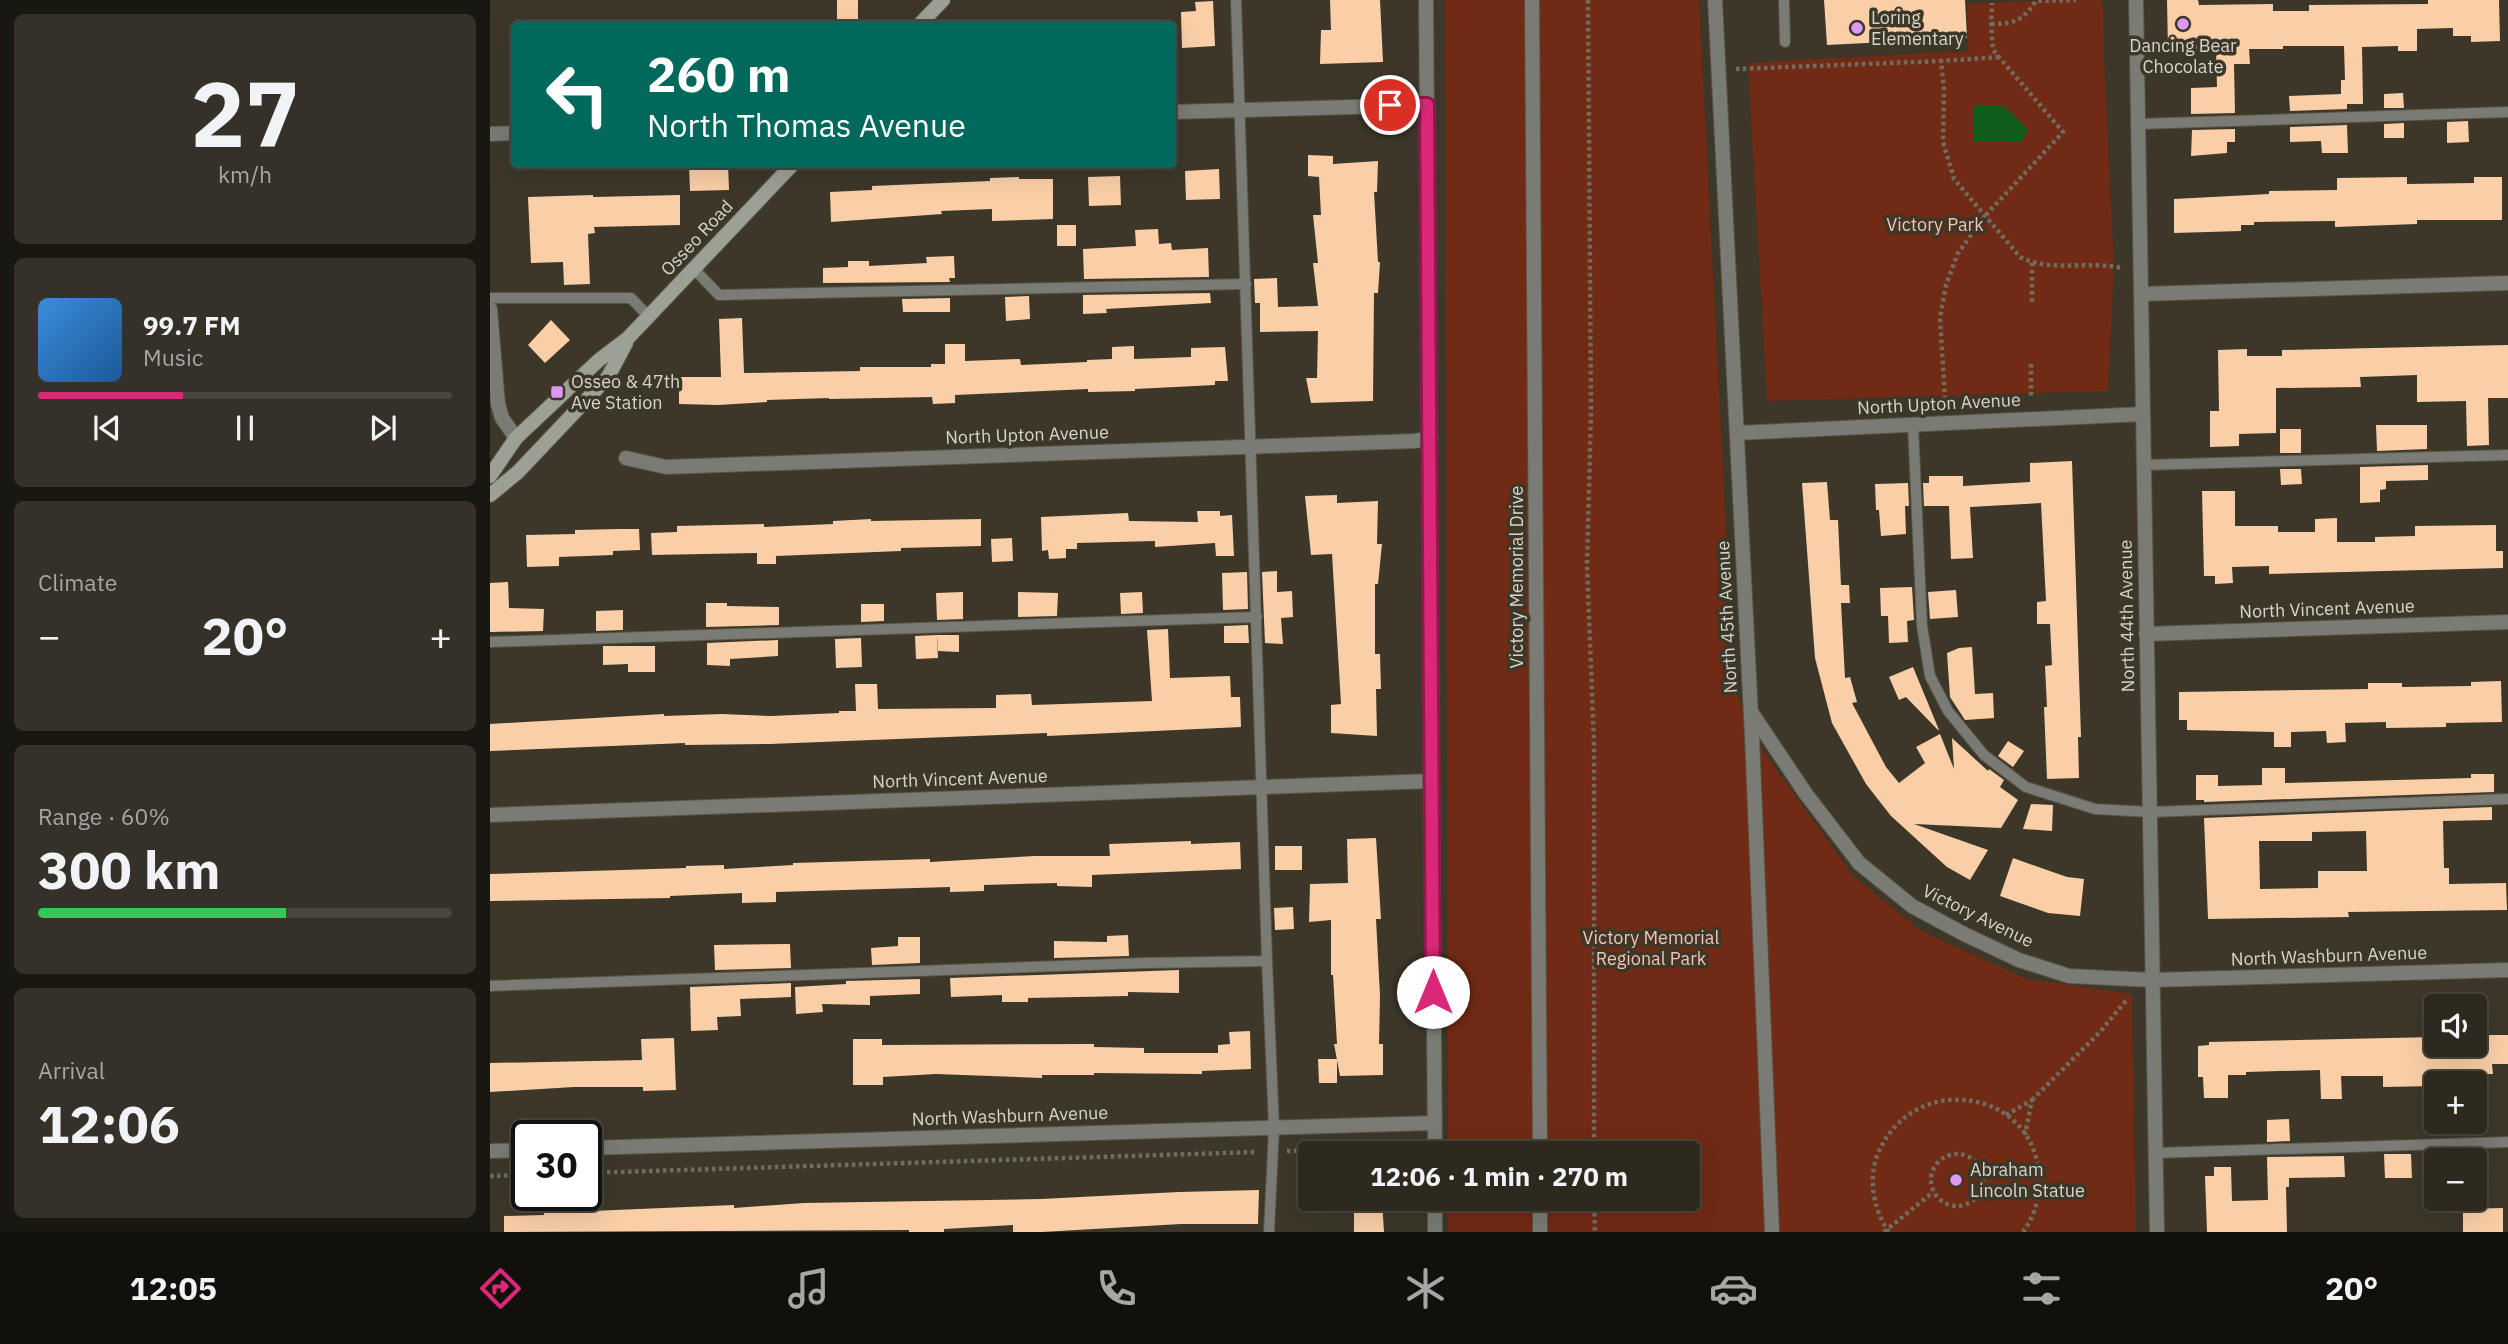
<!DOCTYPE html>
<html lang="en">
<head>
<meta charset="utf-8">
<style>
  :root { --surface:#2d291f; --page:#353128; --text:#f1f3f6; --muted:#a7a6a4; --line:#48453d; --accent:#db2777 }
  body { margin:0; font-family:"IBM Plex Sans",sans-serif; background:var(--page); color:var(--text); height:100vh; display:flex; flex-direction:column; font-size:26px; white-space:nowrap }
  * { box-sizing:border-box; margin:0 }
  p { font-size:23px; color:var(--muted) }
  .icon { flex:none; width:38px; height:38px; fill:none; stroke:currentColor; stroke-width:2; stroke-linecap:round; stroke-linejoin:round }
  .map { position:relative; flex:1; overflow:hidden }
  .sheet { display:flex; flex-direction:column; gap:14px; padding:14px; background:#191711; width:490px }
  .sheet>* { flex:none }
  .top-card { position:absolute; left:21px; top:21px; width:665px; height:147px; border-radius:7px; box-shadow:0 7px 28px #0002,0 0 0 2px var(--line); background:#00695c; color:#fff; overflow:hidden }
  .tools { position:absolute; left:1934px; top:994px; display:grid; gap:14px }
  .tools a { display:grid; place-items:center; width:63px; height:63px; border-radius:7px; background:var(--surface); box-shadow:0 7px 28px #0002,0 0 0 2px var(--line); font-size:35px }
  .speed { position:absolute; left:21px; top:1120px; display:flex; gap:14px; font-size:35px; font-weight:700; text-align:center }
  .speed>* { display:grid; place-content:center; width:91px; height:91px; border-radius:50%; background:var(--surface); box-shadow:0 7px 28px #0002,0 0 0 2px var(--line); line-height:1 }
  .speed .limit { border:4px solid #111; border-radius:10px; background:#fff; color:#111 }
  .pin { position:absolute; display:grid; place-items:center; width:60px; height:60px; color:#fff; margin:-30px; border:4px solid #fff; border-radius:50%; box-shadow:0 2px 7px #0007 }
  .me { position:absolute; width:77px; margin:-38px; rotate:0deg; stroke-linejoin:round; filter:drop-shadow(0 0 5px #0008) }
  .turn { display:flex; align-items:center; gap:24px; height:147px; padding:0 21px; font-size:32px }
  .turn .icon { width:91px; height:91px; stroke-width:2.5 }
  .turn b { display:block; font-size:49px; line-height:60px }
  .big { font-size:52px; font-weight:700; line-height:1.1 }
  .sheet .tile { flex:1; display:flex; flex-direction:column; justify-content:center; gap:10px; min-width:0; padding:0 24px; border-radius:10px; background:var(--page) }
  .sheet .dial { align-items:center; gap:0 }
  .dial b { font-size:91px; line-height:1 }
  .song { display:flex; align-items:center; gap:21px }
  .cover { width:84px; height:84px; border-radius:10px; background:linear-gradient(135deg,hsl(210 70% 55%),hsl(210 70% 35%)) }
  .played { height:7px; border-radius:4px; background:linear-gradient(90deg,var(--accent) 35%,var(--line) 35%) }
  .keys { display:flex; justify-content:space-around; direction:ltr }
  .heat { display:flex; justify-content:space-between; align-items:center; font-size:38px; direction:ltr }
  .charge { height:10px; border-radius:5px; background:linear-gradient(90deg,#34c759 60%,var(--line) 0) }
  .trip { position:absolute; left:808px; top:1141px; width:402px; height:70px; border-radius:7px; background:var(--surface); box-shadow:0 7px 28px #0002,0 0 0 2px var(--line); font-weight:700; line-height:70px; text-align:center }
  .tab-bar { display:flex; height:112px; justify-content:space-around; align-items:center; background:#12100c; color:var(--muted) }
  .tab-bar .icon { width:49px; height:49px }
  .tab-bar .active { color:var(--accent) }
  .tab-bar b { font-size:32px; color:var(--text) }
  main { display:flex; flex:1; min-height:0 }
  .map>svg:first-child { display:block }
</style>
</head>
<body>
<main>
<section class="sheet">
<div class="tile dial"><b>27</b><p>km/h</p></div>
<div class="tile">
<div class="song"><i class="cover"></i><div><b>99.7 FM</b><p>Music</p></div></div>
<div class="played"></div>
<div class="keys"><svg class="icon" aria-label="previous" viewBox="0 0 24 24"><path d="M18 5L8 12l10 7zM5 5v14"/></svg><svg class="icon" aria-label="pause" viewBox="0 0 24 24"><path d="M8 5v14M16 5v14"/></svg><svg class="icon" aria-label="next" viewBox="0 0 24 24"><path d="M6 5l10 7-10 7zM19 5v14"/></svg></div>
</div>
<div class="tile"><p>Climate</p>
<div class="heat"><a>−</a><b class="big">20°</b><a>+</a></div>
</div>
<div class="tile"><p>Range · 60%</p><b class="big">300 km</b><div class="charge"></div></div>
<div class="tile"><p>Arrival</p><b class="big">12:06</b></div>
</section>
<div class="map">
<svg width="2018" height="1232" viewBox="0 0 2018 1232">
  <rect width="100%" height="100%" fill="#3c3729"/>
  <g fill="#712a13">
    <path d="M955,0h254l35,684 18,52 102,141 66,53 106,49 106,15 4,238h-688v-33h241v-46h-241z"/>
    <path d="M1566,0h45v5h2l1,53 10,208 -6,125 -341,10 -19,-338 220,-12v-47z"/>
  </g>
  <path fill="#0f5c1c" d="M1483,106h31l24,23 -7,12 -47,1z"/>
  <g fill="#facfa7" fill-rule="evenodd">
    <rect x="347" y="0" width="21" height="24"/>
    <path d="M840,0h50l3,62 -63,2 1,-34h10z"/>
    <path d="M1334,0h141l2,38 -140,7z"/>
    <path d="M1677,0h31l1,5 74,-1v7h36v-6l119,-1v-4h71l1,41 -29,1v-6h-18v-8l-36,1v22h-19v-5l-36,1 1,57h-16v5l-57,2 -1,-15 52,-2v-14h4l-1,-34h-61v3h-34l1,15h-16l1,49 -44,1v-26l26,-1 -1,-39 -48,1z"/>
    <path d="M723,1l2,45 -33,2 -1,-36 15,-1 -1,-9z"/>
    <path d="M1913,93l1,15h-20v-14z"/>
    <path d="M1978,121l1,21 -22,1v-21z"/>
    <path d="M1914,123v15h-20v-14z"/>
    <path d="M1857,125l1,28h-26l-1,-12 -31,1v-15z"/>
    <path d="M1745,129v13h-8v11l-36,3 1,-26z"/>
    <path d="M818,155l25,1v8l45,-3 -1,31h-3l4,70h2l-2,31h-4l-1,108 -62,2 -5,-25h11l1,-47 -58,1v-29h-5l-1,-24 23,-1 1,29 40,-1 -5,-43h5l-5,-48h8l-2,-38 -11,-1z"/>
    <path d="M199,164h39l1,26 -39,1z"/>
    <path d="M729,169l1,30 -34,1 -1,-29z"/>
    <path d="M630,176l1,29 -32,1 -1,-29z"/>
    <path d="M529,177v2h34v40l-61,2v-12l-51,2 1,3 -111,8 -1,-30 42,-2v-4l118,-5v-3z"/>
    <path d="M1917,177v7l67,-1v-6h28v43h-85v4l-82,3v-6l-81,1v3h-13v6l-67,2v-34l95,-5v-3l68,-1v-12z"/>
    <path d="M103,195v2l87,-2v30l-86,2 1,6 -7,1 2,50 -26,1 -1,-23 -32,1 -3,-66z"/>
    <rect x="567" y="225" width="19" height="21"/>
    <path d="M668,229l1,15 12,-1 1,7 36,-2 1,29 -125,2 -1,-30 53,-3 -1,-16z"/>
    <path d="M464,256l1,22h-6l1,4 -127,1v-15l25,-1v-6h21v5l58,-3 -1,-6z"/>
    <path d="M720,293l1,10 -105,6 1,4 -24,1v-19z"/>
    <path d="M539,296l1,23 -24,2 -1,-24z"/>
    <path d="M460,298v14h-47l-1,-13z"/>
    <path d="M252,318l2,55 116,-2v-4h71v-3h14v-20h20v17l55,-2 1,6 66,-3v-2l25,-1v-12l22,-1v13l57,-2v-9l34,-1 3,34h-13v4l-80,4v2l-47,1v-3l-133,6v8l-22,1 -1,-7 -103,2v-1l-62,2v2l-49,3 -39,-1v-27h42l-2,-58z"/>
    <path d="M61,320l19,20 -25,23 -17,-18z"/>
    <path d="M2018,345v53h-20l1,47 -22,1 -1,-45 -49,1v-27l-57,2 1,10 -85,1v45l-37,1v12l-29,1v-36h9l-1,-61 29,-1v7h35v-6z"/>
    <path d="M1886,425h51v24l-50,2z"/>
    <rect x="1790" y="429" width="21" height="24"/>
    <path d="M1582,461l9,276h-3l1,41 -32,1 -3,-72h3l-2,-41 7,-1 -2,-41h-13v-22l9,-1 -5,-98 -71,4 3,51 -22,1 -2,-53h-25l-1,-23h6v-7h34v10l67,-4v-19z"/>
    <path d="M1938,465v15l-42,1v8l-6,1v12l-20,1v-36z"/>
    <path d="M1790,469h21l1,15 -21,1z"/>
    <path d="M1337,482l3,38h8l3,65h8l1,18h-9l4,75 5,-1 7,25 -5,1 34,64 13,16 26,-20 -9,-16 24,-13 14,35 -2,-31 36,33 1,-2 15,11 -4,7 18,13 -17,28 -87,-4 74,26 -18,30 -23,-13 -56,-51 -25,-32 -34,-61 -17,-65 -13,-175z"/>
    <path d="M1418,483l1,23h-4l1,28 -25,2 -2,-26h-3l-1,-26z"/>
    <path d="M1712,491h33v35h43v6h37v-13l22,-1v24h38v-5l40,-1v-10l81,-1v26h7v17l-234,6v-8l-37,1 1,16 -18,1v-8h-11z"/>
    <path d="M847,495v8l41,-2 -1,43h5l-4,40h-3v70h5l1,35h-5l1,47 -46,-3v-28l10,-1 -9,-150 -21,1 -6,-59z"/>
    <path d="M707,511h23v5l12,-1 2,41h-18l-1,-13 -60,4v-6l-78,2v6h-11v9l-17,1 -1,-9 -6,1 -1,-34 87,-4 1,8 69,1z"/>
    <path d="M381,519v2l110,-2v27l-80,2v3l-125,5v8h-19v-11l-105,2 -1,-22 26,-1v-6l87,-2v3l69,-3v-3z"/>
    <path d="M129,529h20l1,21 -27,1v4l-54,2v9l-32,1 -1,-32 49,-1v-4z"/>
    <path d="M522,538l1,23 -21,1 -1,-23z"/>
    <path d="M787,571v21l15,-1 1,26 -12,1 2,26 -18,-1 -3,-71z"/>
    <path d="M757,572l1,37 -25,1 -1,-37z"/>
    <path d="M18,582l1,26 35,1 -1,22 -53,1v-49z"/>
    <path d="M1422,587l2,33 -7,1 1,21 -19,1 -1,-27h-7l-1,-28z"/>
    <path d="M1466,590l2,27 -28,2 -2,-27z"/>
    <path d="M473,592v27l-26,1 -1,-27z"/>
    <path d="M528,592l40,1 -1,23 -39,1z"/>
    <path d="M652,592l1,21 -22,1 -1,-21z"/>
    <path d="M216,603h21v3l52,1v18l-73,2z"/>
    <path d="M371,604h23v17l-23,1z"/>
    <path d="M133,610v20l-27,1v-20z"/>
    <path d="M758,625l1,18h-25v-17z"/>
    <path d="M678,629l2,49 60,-2 1,21h9l1,30 -194,9v-3l-277,11 -85,1v-2l-195,8v-27l174,-10v2l58,-2 49,2 68,-3v-2h17l-1,-27h22l1,25 118,-1v-13l35,-1 1,11 120,-4 -5,-71z"/>
    <path d="M447,635h22v17l-21,-1z"/>
    <path d="M447,635l1,23 -22,1 -1,-23z"/>
    <path d="M371,638l1,29 -26,1 -1,-29z"/>
    <path d="M288,640v16l-48,3v7l-23,-1v-22z"/>
    <path d="M113,646h52v26h-27v-8l-25,1z"/>
    <path d="M1482,647l3,47 18,-1 1,25 -29,2 -15,-23 -3,-44 12,-5z"/>
    <path d="M1423,667l26,63h-1l-32,-33 -7,3 -10,-23z"/>
    <path d="M2011,681l1,41 -56,1v4l-60,1v-6l-41,1 1,19 -19,1 -1,-12 -35,1v15h-17v-15l-87,-2v-10h-8v-28l189,-3v-6h34v4l69,-1v-4z"/>
    <path d="M1518,741l16,10 -11,16 -15,-11z"/>
    <path d="M1772,768h23v15l186,-5v-4h23v18l-290,10v-2h-8v-25h22v11l44,-1z"/>
    <path d="M1541,804l22,1 -1,26 -29,-2z"/>
    <path d="M2002,807v13l-49,1 1,47h5v16l57,-1 1,27 -159,2 1,5 -141,2 -4,-101zM1876,831l1,40h-49v17l-58,1 -1,-48h53v-9z"/>
    <path d="M886,838l5,81h-5l4,77 -1,48h4v31l-43,1 -6,-32h3l-4,-69h-2v-55l-22,2 1,-38 38,-1 -1,-44z"/>
    <path d="M701,841v3l49,-2 1,27 -149,6v12l-35,-1v-3l-73,2v6l-34,1v-5l-174,5v10l-34,1v-10l-72,3v2l-180,3v-27l196,-6v-2l38,-1v4l69,-4v-2l137,-4v3l105,-6h75l-1,-12z"/>
    <rect x="785" y="846" width="27" height="24"/>
    <path d="M1523,858l54,19 17,2 -4,37 -32,-3 -48,-17z"/>
    <path d="M803,907l1,22 -19,1 -1,-22z"/>
    <path d="M638,935l1,21 -75,2v-17l53,1v-6z"/>
    <path d="M408,937h22v26l-48,2 -1,-17 27,-2z"/>
    <path d="M300,944l1,24 -76,2 -1,-25z"/>
    <path d="M689,970v23l-51,-1v4l-100,2v4h-26v-7l-51,2 -1,-19z"/>
    <path d="M430,979v15l-50,2v9l-48,-1 1,8 -27,2 -1,-27 51,-3v-3z"/>
    <path d="M301,983v14l-51,2 1,17 -24,1 1,13 -27,1 -1,-44z"/>
    <path d="M760,1031l1,38 -49,2v3l-108,-1v2h-52v3l-106,-4 -53,3v8h-30v-46h29v6l212,-1v3l50,1v5h74v-8l12,-1 -1,-12z"/>
    <path d="M1987,1035h31v29h-16l1,10 -38,1 1,8h-20v3l-53,1v-11h-42l1,23h-21l-1,-29 -74,2v3h-18v23h-24l-1,-21h-5v-31l11,-1v-3l227,-5v8h41z"/>
    <path d="M184,1038l2,52 -33,1v-4h-69l-84,5v-29l152,-3 -1,-21z"/>
    <path d="M828,1059h19v24h-18z"/>
    <path d="M1799,1119l1,22 -23,1v-22z"/>
    <path d="M1894,1154h27l1,24h-27z"/>
    <path d="M1854,1156l1,21 -56,1v9h-3l1,45h-80l-2,-56h9v-9h17l1,34 36,-1 -1,-43z"/>
    <path d="M769,1190l-1,34h-77l-139,8h-29v-7l-69,4v3h-35v-2l-405,2v-16l40,-1v-2l190,-8v3l70,-5 237,-4 138,-7z"/>
    <path d="M864,1199h28l2,33h-30z"/>
    <path d="M2013,1208v24h-40v-23z"/>
  </g>
  <g fill="none" stroke-linecap="round" stroke-linejoin="round">
    <g stroke="#585346" stroke-width="12">
      <g id="service">
        <path d="M746,0l31,961 7,167 -5,104"/>
        <path d="M1294,0l1,42"/>
        <path d="M1648,124l370,-12"/>
        <path d="M204,269l25,26 527,-11"/>
        <path d="M0,298h141l18,19"/>
        <path d="M1423,425l9,201 8,50 18,35 36,44 42,32 69,22 55,3 358,-13"/>
        <path d="M1654,465l364,-10"/>
        <path d="M0,642l767,-25"/>
        <path d="M0,986l655,-23 122,-2"/>
        <path d="M1665,1153l353,-11"/>
      </g>
    </g>
    <g stroke="#585346" stroke-width="16">
      <g id="minor">
        <path d="M936,0l9,1153"/>
        <path d="M1646,0l21,1232"/>
        <path d="M682,112l255,-7"/>
        <path d="M0,134l24,-1"/>
        <path d="M1651,294l367,-11"/>
        <path d="M0,309l8,95 4,14 14,20"/>
        <path d="M1247,433l406,-19"/>
        <path d="M136,458l40,9 749,-26 16,-3"/>
        <path d="M1656,634l362,-12"/>
        <path d="M1261,712l55,82 53,69 53,43 52,28 55,26 50,16 83,4 356,-10"/>
        <path d="M0,815l942,-34"/>
        <path d="M96,1148l848,-25"/>
        <path d="M0,1151l37,-1"/>
        <path d="M945,1199v33"/>
      </g>
    </g>
    <g stroke="#585346" stroke-width="16">
      <g id="tertiary">
        <path d="M1042,0l8,1153"/>
        <path d="M1225,0l37,736 20,496"/>
        <path d="M1050,1199v33"/>
      </g>
    </g>
    <g stroke="#585346" stroke-width="16">
      <g id="secondary">
        <path d="M430,24l23,-24"/>
        <path d="M0,476l26,-38 83,-78 29,-22 165,-174"/>
        <path d="M0,495l28,-23 90,-95 18,-34"/>
      </g>
    </g>
    <g stroke="#706c60" stroke-width="4.5" stroke-dasharray="3.5 3.5" stroke-linecap="butt">
      <path d="M1098,0l3,413 -4,152 7,178v410"/>
      <path d="M1501,24c23,0 31,-3 45,-23l40,-1"/>
      <path d="M1509,57l-58,4 3,28 -1,53 11,37 66,78c32,16 68,3 101,11"/>
      <path d="M1246,69l205,-8"/>
      <path d="M1542,263v40"/>
      <path d="M1541,364v33"/>
      <path d="M1455,399l-5,-81 6,-33 12,-32 26,-36 79,-85 -70,-82 -2,-26 1,-21"/>
      <path d="M1542,1100l68,-68 28,-34"/>
      <path d="M1516,1115l26,-15 -7,35"/>
      <path d="M797,1151l126,-4"/>
      <circle cx="1467" cy="1180" r="26"/>
      <path d="M96,1173l671,-21"/>
      <path d="M0,1176l37,-1"/>
      <path d="M1104,1199l1,33"/>
      <path d="M1394,1232l49,-40"/>
      <path d="M1399,1232c-15,-21 -21,-51 -12,-76 34,-88 163,-68 162,26 0,18 -5,35 -16,50"/>
    </g>
    <use href="#service" stroke="#797b74" stroke-width="10"/>
    <use href="#minor" stroke="#797b74" stroke-width="14"/>
    <use href="#tertiary" stroke="#797b74" stroke-width="14"/>
    <use href="#secondary" stroke="#9da095" stroke-width="14"/>
  </g>
  <g fill="none" stroke-linecap="round" stroke-linejoin="round">
    <g stroke="#8e194d" stroke-width="18">
      <path id="route" d="M900,105h37l6,887"/>
    </g>
    <use href="#route" stroke="#db2777" stroke-width="12"/>
  </g>
  <g fill="#dc99f4" stroke="#3c3729" stroke-width="2.5">
    <circle cx="1693" cy="24" r="7"/>
    <circle cx="1367" cy="28" r="7"/>
    <rect x="60" y="385" width="14" height="14" rx="3.5"/>
    <circle cx="1466" cy="1180" r="7"/>
  </g>
  <g text-anchor="middle" stroke-width="7" stroke-linejoin="round" paint-order="stroke">
    <g font-size="18" fill="#d7d4cb" stroke="#3c3729" text-anchor="start">
      <text x="1381" y="24">Loring<tspan x="1381" dy="21">Elementary</tspan></text>
      <text x="1693" y="52" text-anchor="middle">Dancing Bear<tspan x="1693" dy="21">Chocolate</tspan></text>
      <text x="81" y="388">Osseo &amp; 47th<tspan x="81" dy="21">Ave Station</tspan></text>
      <text x="1480" y="1176">Abraham<tspan x="1480" dy="21">Lincoln Statue</tspan></text>
    </g>
    <g font-size="18" fill="#f4c3b4" stroke="#3c3729">
      <text x="1445" y="231">Victory Park</text>
      <text x="1161" y="944">Victory Memorial<tspan x="1161" dy="21">Regional Park</tspan></text>
    </g>
    <g font-size="18" fill="#d7d4cb" stroke="#3c3729">
      <text transform="translate(207 238) rotate(-47)" y="6">Osseo Road</text>
      <text transform="translate(1449 404) rotate(-3)" y="6">North Upton Avenue</text>
      <text transform="translate(537 435) rotate(-2)" y="6">North Upton Avenue</text>
      <text transform="translate(1027 577) rotate(-90)" y="6">Victory Memorial Drive</text>
      <text transform="translate(1837 609) rotate(-2)" y="6">North Vincent Avenue</text>
      <text transform="translate(1637 616) rotate(-91)" y="6">North 44th Avenue</text>
      <text transform="translate(1237 617) rotate(-93)" y="6">North 45th Avenue</text>
      <text transform="translate(470 779) rotate(-2)" y="6">North Vincent Avenue</text>
      <text transform="translate(1488 916) rotate(26)" y="6">Victory Avenue</text>
      <text transform="translate(1839 956) rotate(-2)" y="6">North Washburn Avenue</text>
      <text transform="translate(520 1116) rotate(-2)" y="6">North Washburn Avenue</text>
    </g>
  </g>
</svg>
<div class="tools">
<a><svg class="icon" aria-label="sound" viewBox="0 0 24 24"><path d="M4 9h4l5-4v14l-5-4H4zM17 9q2 3 0 6"/></svg></a>
<a>+</a>
<a>−</a>
</div>
<div class="speed"><div class="limit">30</div></div>
<div class="pin" style="left:900px;top:105px;background:#d93025"><svg class="icon" aria-label="arrive" viewBox="0 0 24 24"><path d="M6 21V4h12l-3 4 3 4H6"/></svg></div>
<svg class="me" style="left:943px;top:992px" viewBox="-20 -20 40 40"><circle r="19" fill="#fff"/><path d="M0-13L10 11 0 6-10 11z" fill="#db2777"/></svg>
<div class="trip">12:06 · 1 min · 270 m</div>
<div class="top-card">
<div class="turn"><svg class="icon" aria-label="left" viewBox="0 0 24 24"><path d="M17 20v-9H6M10 6l-5 5 5 5"/></svg><div><b>260 m</b>North Thomas Avenue</div></div>
</div>
</div>
</main>
<nav class="tab-bar">
<b>12:05</b>
<svg class="icon active" aria-label="directions" viewBox="0 0 24 24"><path d="M12 3l9 9-9 9-9-9zM9 14v-3h6M13 9l2 2-2 2"/></svg>
<svg class="icon" aria-label="music" viewBox="0 0 24 24"><path d="M9 18V5l10-2v13"/><circle cx="6" cy="18" r="3"/><circle cx="16" cy="16" r="3"/></svg>
<svg class="icon" aria-label="phone" viewBox="0 0 24 24"><path d="M5 4h4l2 5-3 2q2 4 5 5l2-3 5 2v4C11 20 4 13 5 4z"/></svg>
<svg class="icon" aria-label="climate" viewBox="0 0 24 24"><path d="M12 3v18M4 7l16 10M4 17L20 7"/></svg>
<svg class="icon" aria-label="car" viewBox="0 0 24 24"><path d="M5 17H2v-5l4-1 3-4h7l3 4 3 1v5h-3M9 17h6M6 11h13"/><circle cx="7" cy="17" r="2"/><circle cx="17" cy="17" r="2"/></svg>
<svg class="icon" aria-label="filters" viewBox="0 0 24 24"><path d="M4 7h16M4 17h16"/><circle cx="9" cy="7" r="2"/><circle cx="15" cy="17" r="2"/></svg>
<b>20°</b>
</nav>
</body>
</html>
